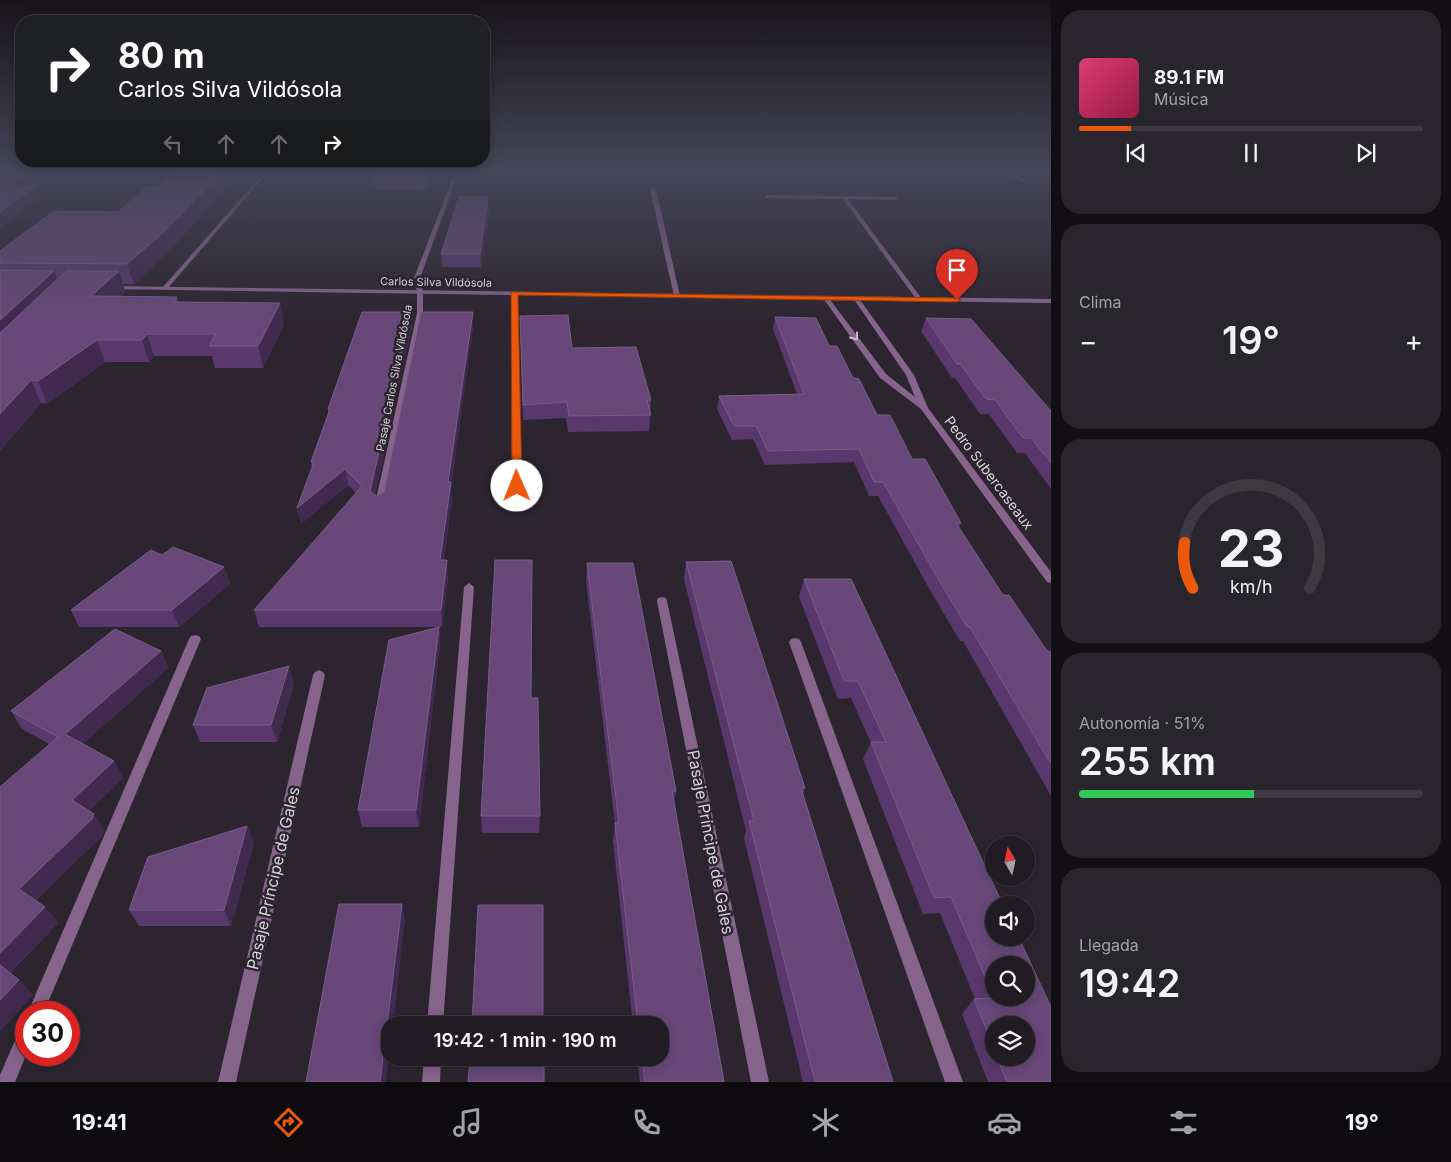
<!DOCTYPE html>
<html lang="es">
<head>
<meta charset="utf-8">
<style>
  :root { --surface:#211c24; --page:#29252c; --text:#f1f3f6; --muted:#a2a1a6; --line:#3e3a41; --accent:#ea580c }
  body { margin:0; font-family:Inter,sans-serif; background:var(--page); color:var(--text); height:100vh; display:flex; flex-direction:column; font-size:19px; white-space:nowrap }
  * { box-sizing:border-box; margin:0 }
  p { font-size:16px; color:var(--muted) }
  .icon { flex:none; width:28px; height:28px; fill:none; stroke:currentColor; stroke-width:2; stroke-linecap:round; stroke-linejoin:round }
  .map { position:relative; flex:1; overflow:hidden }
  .panel { display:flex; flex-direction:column; gap:10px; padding:10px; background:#120f14; width:400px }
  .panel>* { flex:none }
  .hud { position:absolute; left:15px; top:15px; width:475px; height:152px; border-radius:20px; box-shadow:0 2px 12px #0003,0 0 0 1px var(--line); background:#202124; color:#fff; overflow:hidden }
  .needle { width:32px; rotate:351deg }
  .tools { position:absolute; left:985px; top:836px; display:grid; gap:10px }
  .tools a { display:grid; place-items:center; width:50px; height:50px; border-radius:50%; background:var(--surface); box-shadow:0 2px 12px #0003,0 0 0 1px var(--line); font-size:25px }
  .speed { position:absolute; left:15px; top:1001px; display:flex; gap:10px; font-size:25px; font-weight:700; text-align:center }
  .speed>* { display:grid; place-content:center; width:65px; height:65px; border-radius:50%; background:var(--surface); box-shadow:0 2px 12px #0003,0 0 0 1px var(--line); line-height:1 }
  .speed .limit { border:8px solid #d22; background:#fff; color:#111 }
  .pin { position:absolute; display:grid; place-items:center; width:42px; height:42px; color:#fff; margin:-51px -21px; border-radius:50% 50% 50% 0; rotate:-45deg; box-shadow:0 0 5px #0007 }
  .pin .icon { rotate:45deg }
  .me { position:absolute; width:55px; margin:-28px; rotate:359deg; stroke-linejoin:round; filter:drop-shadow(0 0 4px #0008) }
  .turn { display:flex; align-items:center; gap:18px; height:105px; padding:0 20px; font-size:22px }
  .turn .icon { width:65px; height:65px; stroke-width:2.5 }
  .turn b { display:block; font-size:35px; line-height:42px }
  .lanes { display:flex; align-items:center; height:48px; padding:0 20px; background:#0003; justify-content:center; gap:25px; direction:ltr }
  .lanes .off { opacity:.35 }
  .big { font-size:38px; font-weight:600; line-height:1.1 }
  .panel .card { flex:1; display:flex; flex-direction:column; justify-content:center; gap:8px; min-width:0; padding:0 18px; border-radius:20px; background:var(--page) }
  .panel .dial { align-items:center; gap:0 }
  .dial svg { height:130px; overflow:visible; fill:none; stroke:var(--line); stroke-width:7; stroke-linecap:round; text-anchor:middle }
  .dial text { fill:var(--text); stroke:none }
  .song { display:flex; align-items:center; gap:15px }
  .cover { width:60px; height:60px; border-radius:8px; background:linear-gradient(135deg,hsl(340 70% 55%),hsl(340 70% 35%)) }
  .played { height:5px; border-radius:2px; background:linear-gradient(90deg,var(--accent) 15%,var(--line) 15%) }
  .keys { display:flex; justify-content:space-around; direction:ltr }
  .heat { display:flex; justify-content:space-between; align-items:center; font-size:28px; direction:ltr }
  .charge { height:8px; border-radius:4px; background:linear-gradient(90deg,#34c759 51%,var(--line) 0) }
  .trip { position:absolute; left:381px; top:1016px; width:288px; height:50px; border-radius:20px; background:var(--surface); box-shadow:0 2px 12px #0003,0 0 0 1px var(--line); font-weight:600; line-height:50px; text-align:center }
  .menu { display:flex; height:80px; justify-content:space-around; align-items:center; background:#0d0b0e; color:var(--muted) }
  .menu .icon { width:35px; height:35px }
  .menu .current { color:var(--accent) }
  .menu b { font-size:22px; color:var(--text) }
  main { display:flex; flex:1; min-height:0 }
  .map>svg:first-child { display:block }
</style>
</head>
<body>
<main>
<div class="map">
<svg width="1051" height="1082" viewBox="0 0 1051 1082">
  <rect width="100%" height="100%" fill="#2c2530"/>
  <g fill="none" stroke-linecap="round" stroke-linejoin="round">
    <g fill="#86648c" fill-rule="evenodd">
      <path d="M267,169h4l-104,120h-4v-2z"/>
      <path d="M456,169h4l-40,109 3,14v21l-38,191 -5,3 -5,-3 42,-191v-21l-3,-14z"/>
      <path d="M1004,169h5l16,12 -4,1z"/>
      <path d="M653,187l3,2 24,107 -3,2 -3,-2 -24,-107z"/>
      <path d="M767,195l131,2 -2,3 -48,-1 74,100 -5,1 -74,-101 -78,-1z"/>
      <path d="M514,291l3,2 5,193 -5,3 -5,-3 -1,-193z"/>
      <path d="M856,296l2,1 56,78 14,33 123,164v11l-4,-1 -126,-173 -41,-31 -57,-80 5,-1 58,77 29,23 -9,-22 -53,-77z"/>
      <path d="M469,583l5,4 -31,438h-16l37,-438z"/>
      <path d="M662,597l4,1 1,3 102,481h-18l-94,-481 1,-3z"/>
      <path d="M195,635l4,1 2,3 -157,373h-16l161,-373 2,-3z"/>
      <path d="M795,638l4,1 2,3 162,440h-18l-156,-440 2,-3z"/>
      <path d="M319,670l4,2 2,3 -89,407h-18l95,-407 2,-3z"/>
      <path d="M26,1027v28l-11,27h-15v-7l20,-46z"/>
      <path d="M424,1058h17l-1,24h-18z"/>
    </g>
    <path fill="#86648c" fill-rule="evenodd" d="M109,286l942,13v4l-940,-14 -3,-2z"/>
  </g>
  <g fill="#59386d" fill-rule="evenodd">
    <path d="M176,169h67l-73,81 -36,34h-11l2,8 -5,4 57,1 1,5 102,1 4,21 -21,44h-48l-3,-12h-58l-5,6h-44l-58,42 -6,-1 -41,48v-200l118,-39 38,-25z"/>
    <path d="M434,169l-8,21 -51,-1 -1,-11z"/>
    <path d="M675,169h222l-1,3z"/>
    <path d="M488,197l1,12 -8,58h-39l-1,-13z"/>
    <path d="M520,316l52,32 79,52 -2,31 -81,1 -2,-14 -43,2z"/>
    <path d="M775,317l54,29 24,32 24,37 35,44 49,64 -2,5 44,67 44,56 4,2v143l-88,-155h-3l-30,-51 -52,-94h-9l-15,-34 -89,3 -12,-26 -21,1 -15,-31 2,-13 78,-2 -24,-65z"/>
    <path d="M926,318l125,93v78l-26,-36h-8l-28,-39h-9l-25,-36h-3l-31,-47z"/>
    <path d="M412,326l-37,169 1,1 8,-4 89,-166 -22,161 1,12 -8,61 4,17 -6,50h-3l1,17 -21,183h-57l-4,-17 79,-183h-178l-5,-17 102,-117 -8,-8 -47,39 -4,-16 15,-40 -1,-6 17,-48v-5z"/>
    <path d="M162,555l62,12 6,17 -51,43h-100l-8,-17z"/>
    <path d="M686,562l119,226 -2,6 90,288h-90l-59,-244 2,-7 -62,-252z"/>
    <path d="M587,563l89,228 -2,10 50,281h-84l-3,-24h23v-33h-27l-20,-184 2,-17 -29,-244z"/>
    <path d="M804,579h47l200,503h-63l-26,-68 12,-15h1l-35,-86 -17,1 -60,-155 8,-16 -20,-45 -13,1 -39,-102zM994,1025l32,33h-32z"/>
    <path d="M161,651l7,17 -85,76 31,17 9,17 -34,33 5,3 10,17 -2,5 -66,64 9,7 13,16 -48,50 23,22 -33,36 49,-287 -27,-15 -11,-18z"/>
    <path d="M294,684l-17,58h-77l-7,-17z"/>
    <path d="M531,698l9,118 -1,17h-57l-1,-17z"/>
    <path d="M247,826l7,17 -23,83h-92l-10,-16z"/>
  </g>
  <g fill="#422950">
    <path d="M38,169h21l-44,28 -5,-11z"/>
    <path d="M225,169h18l-73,81 -36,34 -7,-20z"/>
    <path d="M429,169h5l-8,21 -1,-12z"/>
    <path d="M36,186l5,11 -41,31v-16z"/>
    <path d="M488,197l1,12 -8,58 -1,-13z"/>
    <path d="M54,271l7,20 -61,59v-30z"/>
    <path d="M119,271l6,21 -27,25 -7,-21z"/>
    <path d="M280,303l4,21 -21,44 -5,-22z"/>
    <path d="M411,312l1,14 -40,182 -2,-17z"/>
    <path d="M473,312v14l-22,161 1,12 -10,78 -2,-17 8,-78z"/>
    <path d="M147,334l7,22 -5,6 -7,-22z"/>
    <path d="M97,340l8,22 -58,42 -9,-23z"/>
    <path d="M31,380l10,23 -41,48v-37z"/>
    <path d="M345,469l3,16 -47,39 -4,-16z"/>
    <path d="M447,560l1,17 -6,50 -1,-17z"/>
    <path d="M224,567l6,17 -51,43 -7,-17z"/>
    <path d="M439,627l1,17 -21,183 -3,-17z"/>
    <path d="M161,651l7,17 -93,83 -10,-17z"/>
    <path d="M289,666l5,18 -17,58 -6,-17z"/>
    <path d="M114,761l9,17 -41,39 -10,-17z"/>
    <path d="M94,814l10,17 -2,5 -71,69 -12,-16z"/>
    <path d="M247,826l7,17 -23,83 -7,-16z"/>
    <path d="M402,904l3,16 -12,105h-3v24l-4,33h-6z"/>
    <path d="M45,907l13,16 -51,52 -7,-8v-14z"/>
    <path d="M19,980l14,15 -33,36v-31z"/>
  </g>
  <g fill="#674879" stroke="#785e88" fill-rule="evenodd">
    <path d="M0,169h38l-28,17h26l-36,26z"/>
    <path d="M176,169h49l-60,62 -38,33 -127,-1v-12l54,-40 64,1 28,-25h10z"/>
    <path d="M379,169h50l-4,9h-51z"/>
    <path d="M459,197h29l-8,57h-39z"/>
    <path d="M0,270l54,1 -54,49z"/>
    <path d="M66,271h53l-28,25 86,1 -4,5 107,1 -22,43h-49l7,-12h-69l-5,6h-45l-59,41 -7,-1 -31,34v-81z"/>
    <path d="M362,312h49l-41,179 6,5 8,-4 37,-180h52l-25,170h3l-11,78h7l-6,50h-187l108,-124 -17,-17 -48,39 17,-46h-3l19,-53h-2z"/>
    <path d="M568,315l4,33 64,-1 15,53h-4l4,15 -82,1 -2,-14 -44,3 -3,-89z"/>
    <path d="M775,317l41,1 13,28h8l16,32 6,1 18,36h13l22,44h13l36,64h-5l47,72h6l38,56h3l1,2v111l-81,-137h-3l-31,-52 -53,-93h-9l-15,-33 -91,2 -12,-25h-22l-15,-30 85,-2z"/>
    <path d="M926,318l45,1 80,92v52l-20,-25h-8l-28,-38 -9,-1 -26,-35h-3z"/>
    <path d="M173,547l51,20 -52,43h-101l80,-60 11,5z"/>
    <path d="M495,560h37l-1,138h7l2,118h-59z"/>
    <path d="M731,561l74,227h-4l92,294h-78l-66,-261h5l-68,-259z"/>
    <path d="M587,563h46l43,228h-4l52,291h-79l-3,-24h18v-33h-22l-23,-202h4z"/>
    <path d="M804,579h47l152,326h-9v33h25l32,69v75h-44l-10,-24h29v-33h-32v23l-20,-49 20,-1 -43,-101 -17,1 -63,-156h15l-28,-61h-14zM994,965h32v33h-32z"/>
    <path d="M439,627l-23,183h-58l31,-170z"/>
    <path d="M115,629l46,22 -96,83 49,27 -42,39 22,14 -2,5 -73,70 26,18 -45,46v-166l58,-50 -47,-26z"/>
    <path d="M289,666l-18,59h-78l14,-37z"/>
    <path d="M247,826l-23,84h-95l19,-53z"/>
    <path d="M339,904h63l-22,178h-74z"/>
    <path d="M478,905h65v120h-71z"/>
    <path d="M0,965l19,15 -19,20z"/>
    <path d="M470,1058h74v24h-76z"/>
  </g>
  <defs><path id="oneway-chevron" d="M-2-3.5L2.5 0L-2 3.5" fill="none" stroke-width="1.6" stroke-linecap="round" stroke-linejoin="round" transform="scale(1.25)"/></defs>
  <use stroke="#c7bdca" href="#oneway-chevron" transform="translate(855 337) rotate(54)"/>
  <linearGradient id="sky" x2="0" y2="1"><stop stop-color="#18141a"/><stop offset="0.53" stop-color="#454659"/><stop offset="1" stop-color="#454659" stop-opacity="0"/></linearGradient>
  <rect width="1051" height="320" fill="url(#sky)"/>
  <path fill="#ea580c" stroke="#983908" d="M511,292l446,6 4,2 -4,2 -439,-7 4,191 -5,3 -5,-3z"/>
  <g text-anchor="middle" stroke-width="5" stroke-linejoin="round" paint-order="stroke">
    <g font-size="11" fill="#d7d3da" stroke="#2c2530">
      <text transform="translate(436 282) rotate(1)" y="4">Carlos Silva Vildósola</text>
      <text transform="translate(394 378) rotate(-79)" y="4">Pasaje Carlos Silva Vildósola</text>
    </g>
    <g font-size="14" fill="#d7d3da" stroke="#2c2530">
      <text transform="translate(989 473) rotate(53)" y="5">Pedro Subercaseaux</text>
    </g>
    <g font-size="16" fill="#d7d3da" stroke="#2c2530">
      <text transform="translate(711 842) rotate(79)" y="6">Pasaje Príncipe de Gales</text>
      <text transform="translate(273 878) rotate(-77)" y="6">Pasaje Príncipe de Gales</text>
    </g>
  </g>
</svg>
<div class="tools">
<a><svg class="needle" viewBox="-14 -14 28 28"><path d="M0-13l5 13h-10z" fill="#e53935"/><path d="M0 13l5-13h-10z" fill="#a2a1a6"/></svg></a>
<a><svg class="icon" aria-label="sound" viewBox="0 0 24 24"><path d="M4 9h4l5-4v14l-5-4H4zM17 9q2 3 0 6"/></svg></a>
<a><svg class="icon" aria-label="search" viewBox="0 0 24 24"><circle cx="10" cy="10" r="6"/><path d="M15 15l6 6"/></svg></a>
<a><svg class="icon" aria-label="layers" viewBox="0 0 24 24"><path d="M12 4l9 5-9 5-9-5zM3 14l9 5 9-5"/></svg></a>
</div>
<div class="speed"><div class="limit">30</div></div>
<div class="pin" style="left:957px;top:300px;background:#d93025"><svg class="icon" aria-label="arrive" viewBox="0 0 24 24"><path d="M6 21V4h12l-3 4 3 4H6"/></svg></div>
<svg class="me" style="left:517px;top:486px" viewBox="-20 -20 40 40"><circle r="19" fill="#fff"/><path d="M0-13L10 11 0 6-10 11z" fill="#ea580c"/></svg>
<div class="trip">19:42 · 1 min · 190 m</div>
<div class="hud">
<div class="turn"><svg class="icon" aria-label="right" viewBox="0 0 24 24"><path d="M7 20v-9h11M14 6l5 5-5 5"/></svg><div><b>80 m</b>Carlos Silva Vildósola</div></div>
<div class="lanes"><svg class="icon off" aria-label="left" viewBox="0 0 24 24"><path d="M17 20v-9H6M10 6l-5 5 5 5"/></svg><svg class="icon off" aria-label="ahead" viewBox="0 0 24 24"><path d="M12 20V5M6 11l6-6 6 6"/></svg><svg class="icon off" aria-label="ahead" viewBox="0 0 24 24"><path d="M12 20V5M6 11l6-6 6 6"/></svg><svg class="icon" aria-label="right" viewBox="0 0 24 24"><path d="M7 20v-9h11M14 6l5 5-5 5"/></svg></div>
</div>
</div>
<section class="panel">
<div class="card">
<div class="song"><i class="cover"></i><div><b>89.1 FM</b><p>Música</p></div></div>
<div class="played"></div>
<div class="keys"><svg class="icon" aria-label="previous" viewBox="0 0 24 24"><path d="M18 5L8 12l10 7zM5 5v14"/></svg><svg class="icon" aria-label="pause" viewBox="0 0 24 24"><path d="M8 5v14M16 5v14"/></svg><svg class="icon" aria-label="next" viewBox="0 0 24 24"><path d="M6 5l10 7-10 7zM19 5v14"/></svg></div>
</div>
<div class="card"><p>Clima</p>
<div class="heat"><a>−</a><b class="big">19°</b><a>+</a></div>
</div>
<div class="card dial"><svg viewBox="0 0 100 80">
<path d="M14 69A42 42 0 1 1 86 69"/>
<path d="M14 69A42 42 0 0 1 9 41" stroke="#ea580c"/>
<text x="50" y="56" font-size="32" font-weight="700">23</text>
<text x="50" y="72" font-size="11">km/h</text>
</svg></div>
<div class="card"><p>Autonomía · 51%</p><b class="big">255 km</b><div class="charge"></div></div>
<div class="card"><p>Llegada</p><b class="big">19:42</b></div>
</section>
</main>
<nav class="menu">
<b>19:41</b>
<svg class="icon current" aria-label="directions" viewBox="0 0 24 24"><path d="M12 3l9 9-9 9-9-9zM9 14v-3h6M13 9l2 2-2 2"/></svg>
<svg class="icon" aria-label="music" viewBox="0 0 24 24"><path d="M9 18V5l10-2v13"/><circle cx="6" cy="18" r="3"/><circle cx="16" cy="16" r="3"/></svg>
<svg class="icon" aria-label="phone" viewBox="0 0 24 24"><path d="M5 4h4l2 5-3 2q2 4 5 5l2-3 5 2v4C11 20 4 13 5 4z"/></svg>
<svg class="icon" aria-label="climate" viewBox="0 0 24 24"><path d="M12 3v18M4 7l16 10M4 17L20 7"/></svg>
<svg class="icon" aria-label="car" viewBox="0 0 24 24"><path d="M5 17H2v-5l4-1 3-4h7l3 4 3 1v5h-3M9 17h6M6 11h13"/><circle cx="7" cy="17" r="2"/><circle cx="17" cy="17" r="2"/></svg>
<svg class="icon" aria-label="filters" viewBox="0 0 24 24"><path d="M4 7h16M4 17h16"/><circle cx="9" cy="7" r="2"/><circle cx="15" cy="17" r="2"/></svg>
<b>19°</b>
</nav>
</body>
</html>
